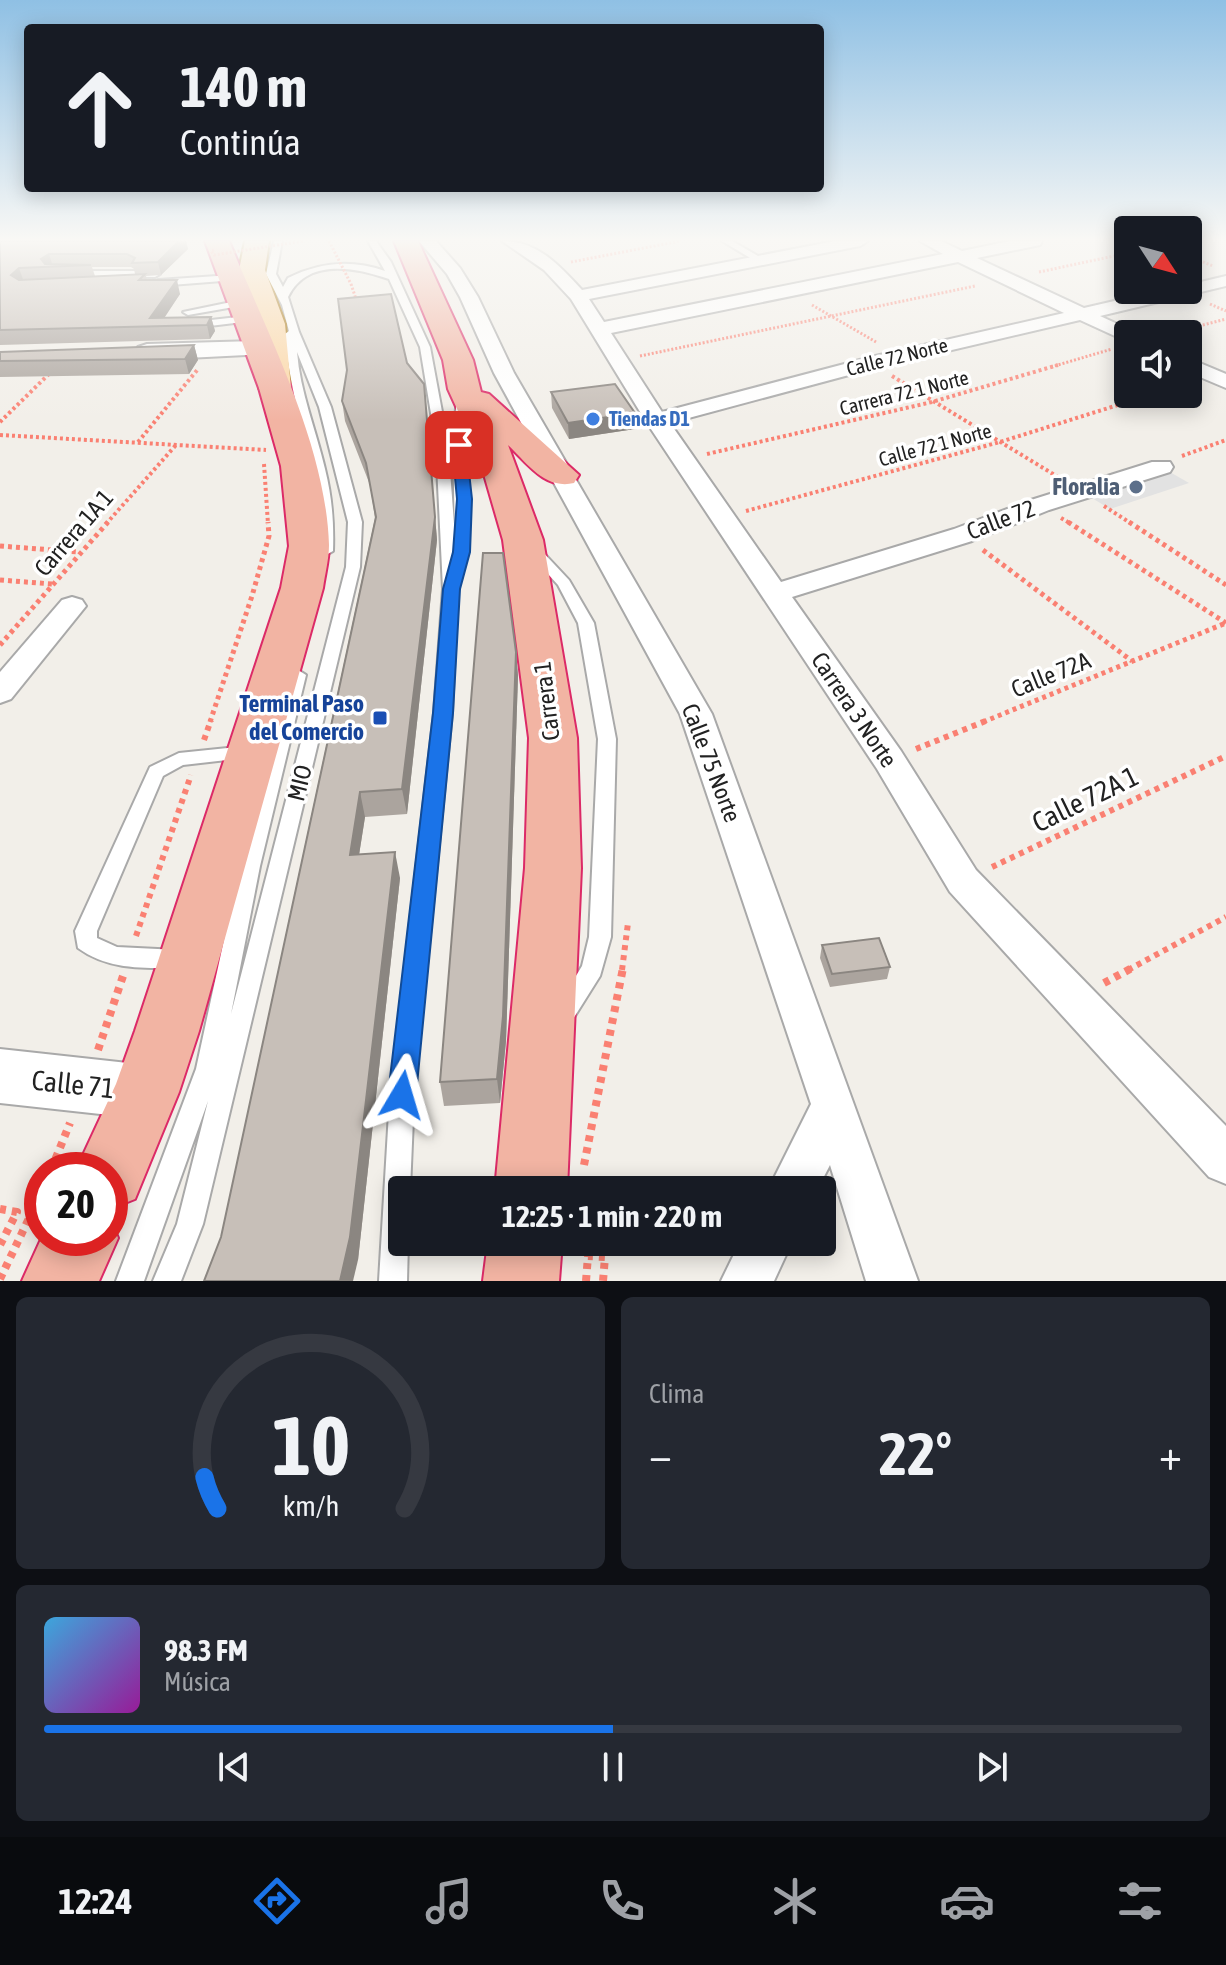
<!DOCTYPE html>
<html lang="es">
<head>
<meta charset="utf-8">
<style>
  :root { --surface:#171b24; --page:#242831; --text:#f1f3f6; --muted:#9ea1a6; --line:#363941; --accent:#1a73e8 }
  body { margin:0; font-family:"Asap Condensed",sans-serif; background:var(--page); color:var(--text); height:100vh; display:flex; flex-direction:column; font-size:30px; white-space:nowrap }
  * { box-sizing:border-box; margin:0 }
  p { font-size:26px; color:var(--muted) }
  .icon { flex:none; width:44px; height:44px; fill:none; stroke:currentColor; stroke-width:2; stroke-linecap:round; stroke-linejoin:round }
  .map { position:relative; height:1281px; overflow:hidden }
  .sheet { display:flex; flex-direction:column; gap:16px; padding:16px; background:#0d0f14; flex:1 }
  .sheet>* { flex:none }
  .banner { position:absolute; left:24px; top:24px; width:800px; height:168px; border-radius:8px; box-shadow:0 4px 20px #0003; background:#171b24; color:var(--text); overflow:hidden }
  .needle { width:52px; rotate:126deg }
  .fabs { position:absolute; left:1114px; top:216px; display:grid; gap:16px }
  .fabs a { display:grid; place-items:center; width:88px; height:88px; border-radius:8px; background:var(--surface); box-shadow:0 4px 20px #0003; font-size:40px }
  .speed { position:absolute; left:24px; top:1152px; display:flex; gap:16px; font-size:40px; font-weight:700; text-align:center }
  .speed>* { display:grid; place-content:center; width:104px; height:104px; border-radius:50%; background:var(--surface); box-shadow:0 4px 20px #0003; line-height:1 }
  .speed .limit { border:12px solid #d22; background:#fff; color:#111 }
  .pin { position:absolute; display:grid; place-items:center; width:68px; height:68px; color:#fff; margin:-34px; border-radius:16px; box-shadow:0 4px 12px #0006 }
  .me { position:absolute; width:88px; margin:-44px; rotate:7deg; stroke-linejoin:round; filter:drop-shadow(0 0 6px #0008) }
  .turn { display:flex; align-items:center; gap:28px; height:168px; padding:0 24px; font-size:36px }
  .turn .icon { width:104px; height:104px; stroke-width:2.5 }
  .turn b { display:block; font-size:56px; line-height:68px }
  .big { font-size:60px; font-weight:700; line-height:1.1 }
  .sheet .widget { flex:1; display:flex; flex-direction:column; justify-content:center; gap:12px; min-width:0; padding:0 28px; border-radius:12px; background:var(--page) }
  .sheet .dial { align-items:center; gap:0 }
  .dial svg { height:208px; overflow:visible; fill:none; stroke:var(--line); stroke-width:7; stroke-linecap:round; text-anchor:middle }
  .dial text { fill:var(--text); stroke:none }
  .song { display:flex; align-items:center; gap:24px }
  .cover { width:96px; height:96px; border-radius:12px; background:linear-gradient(135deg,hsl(200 70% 55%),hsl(300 70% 35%)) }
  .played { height:8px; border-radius:4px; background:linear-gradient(90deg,var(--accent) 50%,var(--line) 50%) }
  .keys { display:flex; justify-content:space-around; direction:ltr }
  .heat { display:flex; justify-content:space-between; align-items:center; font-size:44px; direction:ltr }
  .sheet .tiles { flex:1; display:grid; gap:16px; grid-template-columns:1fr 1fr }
  .widget:last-child { grid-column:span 2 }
  .trip { position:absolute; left:388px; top:1176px; width:448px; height:80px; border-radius:8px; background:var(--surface); box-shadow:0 4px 20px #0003; font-weight:700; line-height:80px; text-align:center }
  .menu { display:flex; height:128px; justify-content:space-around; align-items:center; background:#090b0e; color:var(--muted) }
  .menu .icon { width:56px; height:56px }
  .menu .active { color:var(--accent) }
  .menu b { font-size:36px; color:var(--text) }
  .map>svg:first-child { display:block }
</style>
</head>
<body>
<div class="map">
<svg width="1226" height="1281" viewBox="0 0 1226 1281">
  <rect width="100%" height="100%" fill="#f2efe9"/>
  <path fill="#e2e2e2" d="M1161,467l28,16 -79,26 -28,-17z"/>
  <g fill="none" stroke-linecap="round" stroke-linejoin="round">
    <g stroke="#a9a9a9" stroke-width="4">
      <g id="service">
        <path d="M274,241h8l-6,33 7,13 5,-9c32,-16 63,-19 97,-7l-17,-30h8l15,21 39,85 18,97 7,93 -2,-95 4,-45 6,-3 6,3c-1,15 -4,29 -4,44 0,51 8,87 -4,139l-3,3 -6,130 -38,382 -4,95h-8v52h6l-1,39h-28l11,-186 44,-382 9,-124 -7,-145 -16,-97 -31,-68c-35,-12 -82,-21 -101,18l11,35 32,75 31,115 -2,45 -157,657 -22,57h-28l24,-57 31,-123 -64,180h-28l80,-212 44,-203 50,-191 8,-5 8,5 -46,191 -29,148 115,-447 2,-45 -29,-115 -22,-55c3,40 19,78 28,117 7,28 9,54 8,82l-7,4 -7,-4c3,-75 -29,-143 -34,-217l4,-3 -7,-26 -16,-31z"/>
        <path d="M722,241h10l33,19 -8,2z"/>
        <path d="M71,271h84l5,3 -5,3 -81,-1 -5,-3z"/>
        <path d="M232,275l3,1v4l-77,6 -5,-3 5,-3z"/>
        <path d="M241,300l4,1v4l-57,10 -5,-3z"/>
        <path d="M247,316l5,3 -1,2 -58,7 -5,-3 5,-3z"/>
        <path d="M534,547l5,1 30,32 25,43 22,116 -5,198 -11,39 -27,43 -8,3 -8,-3 -3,-7 28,-46 7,-29 9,-198 -20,-116 -20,-38 -31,-34z"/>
        <path d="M247,746l6,1 3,5 -3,5 -70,8 -20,11 -66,155v7l20,9 61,3 8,2 3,7 -3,7 -8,2c-35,0 -70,2 -100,-20l-3,-17 75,-164 29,-14z"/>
      </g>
    </g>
    <g stroke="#a9a9a9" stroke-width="4">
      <g id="minor">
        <path d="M419,241h17l24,27 18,29 36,76 198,341 206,567h-52l-36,-116 -13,25h-49l43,-86 -131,-390 -186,-341 -34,-76 -13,-23z"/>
        <path d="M502,241c36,0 57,24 80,49l253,-49h33l-8,5 -271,53 15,23 339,-68 -23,-13h21l21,10 48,-10h32l-2,4 -63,13 107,50 78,-18h26v-5l38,-9v10l-126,30 35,16 1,2h-8v8l-48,-22 -205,48 -205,55 111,159 173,-53 77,-29 121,-38h18l3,5 -3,5 -121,38 -77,31 -180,56 109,154 75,119 250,256v58l-17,-7 -259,-285 -73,-123 -232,-349 -74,-121 -27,-29zM958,262l106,51 -193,44 -209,55 -51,-79z"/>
        <path d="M1188,358l38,16v14l-38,-16z"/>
        <path d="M72,597l10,3 4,6 -75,93 -11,4v-31l62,-72z"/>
        <path d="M740,1242h52l-18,39h-53z"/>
      </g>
    </g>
    <g stroke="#a9a9a9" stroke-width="4">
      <g id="tertiary">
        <path d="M259,341l9,3 4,5 -4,5 -121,6 -9,-3 -4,-5 4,-5 9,-3z"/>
        <path d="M0,1049l146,16 20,8 9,19 -9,19 -20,8 -146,-16z"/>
      </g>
    </g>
    <g stroke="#a06b00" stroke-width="4">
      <path id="primary" d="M245,241h24l-4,29 20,54 6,64 -5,7 -11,2 -11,-2 -5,-7 -2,-64 -18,-54z"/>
    </g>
    <g stroke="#dc2a67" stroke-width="4">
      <g id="trunk">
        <path d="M205,241h24c38,91 97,204 100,304 0,14 -4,29 -6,43l-124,443 -20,61 -44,107 -25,10v-39h-34l40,-86 19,-53 146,-443 8,-42 -8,-80 -22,-78z"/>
        <path d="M394,241h24l55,119 8,32 8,2 90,81 -5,8c-29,7 -47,-20 -66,-38l35,95 34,198 4,130 -14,322h-72l30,-322 4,-130 -26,-198 -24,-83 -31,-68 -5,-29z"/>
        <path d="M110,1219l8,19 -19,43h-77l20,-44 68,1z"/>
        <path d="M488,1242h74l-3,39h-76z"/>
      </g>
    </g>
    <g stroke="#fa8072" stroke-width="3" stroke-dasharray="2 2" stroke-linecap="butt">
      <path d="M1188,256l25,10"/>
      <path d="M571,262l109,-21"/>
      <path d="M1039,272l89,-19"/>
      <path d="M351,284l6,18"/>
      <path d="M1210,304l16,7"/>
      <path d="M812,305l64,37"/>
      <path d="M1168,334l58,-15"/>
      <path d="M640,356l335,-70"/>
      <path d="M1051,367l61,-18"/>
    </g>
    <g stroke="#fa8072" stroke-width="4" stroke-dasharray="3 3" stroke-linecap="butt">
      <path d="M892,376l166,101"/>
      <path d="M0,422l51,-50"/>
      <path d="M0,435l266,15"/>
      <path d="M138,442l60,-73"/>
      <path d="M707,454l225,-52 126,-37"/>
      <path d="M1182,456l44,-16"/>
      <path d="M264,464l4,60"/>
      <path d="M1104,506l28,18"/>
      <path d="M746,511l254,-69 153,-48"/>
      <path d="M1061,518l10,6"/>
      <path d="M106,524l70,-79"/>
    </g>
    <g stroke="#fa8072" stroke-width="5" stroke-dasharray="4 4" stroke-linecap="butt">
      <path d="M1068,522l158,101"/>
      <path d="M1129,522l97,63"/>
      <path d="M0,546l79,6"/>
      <path d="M983,550l149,111"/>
      <path d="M0,580l52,4"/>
      <path d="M0,645l108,-123"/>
      <path d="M210,722l42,-126 17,-60 -1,-14"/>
      <path d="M983,722l243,-99"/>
    </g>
    <g stroke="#fa8072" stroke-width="6" stroke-dasharray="5 5" stroke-linecap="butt">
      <path d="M204,740l7,-20"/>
      <path d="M916,749l72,-29"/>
      <path d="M992,867l234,-111"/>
      <path d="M136,936l55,-161"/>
      <path d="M622,970l6,-47"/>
      <path d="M1128,970l98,-53"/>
    </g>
    <g stroke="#fa8072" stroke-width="8" stroke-dasharray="6 6" stroke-linecap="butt">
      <path d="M1104,983l28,-15"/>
      <path d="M98,1050l25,-74"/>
      <path d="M584,1165l39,-197"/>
      <path d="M51,1170l19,-47"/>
      <path d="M0,1209l17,3 -17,33"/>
      <path d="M0,1279l42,-88"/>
      <path d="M586,1281l2,-25 17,1 -2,24"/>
    </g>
    <use href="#service" fill="#fff" fill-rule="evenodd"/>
    <use href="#minor" fill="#fff" fill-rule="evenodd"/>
    <use href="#tertiary" fill="#fff" fill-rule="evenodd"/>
    <use href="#primary" fill="#fcd6a4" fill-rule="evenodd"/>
    <use href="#trunk" fill="#f2b4a3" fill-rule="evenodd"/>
    <g stroke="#fa8072" stroke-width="3" stroke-dasharray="2 2" stroke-linecap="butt">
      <path d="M329,241l22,43"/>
      <path d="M214,250l-3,1 3,4 89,-14"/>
    </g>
  </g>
  <g fill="#aba49e" fill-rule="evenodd">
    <path d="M0,241h186l2,8 -27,26 -15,1 1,4 33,14 -16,23h47l4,14 -5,8 -210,6zM92,267h39l3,2 1,5 -40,2z"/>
    <path d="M194,345l4,15 -9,14 -189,3v-25z"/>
    <path d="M407,363l17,21 13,156 -30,274 -42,3 -6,38 41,23 -42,382 -137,-23 154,-719 -5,-33 -25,-64 -3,-20z"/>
    <path d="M551,392l84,37 -66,10 -17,-31z"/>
    <path d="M516,652l2,24 -12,365 -6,62 -56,3 -4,-24z"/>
    <path d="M822,945l68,22 -3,12 -57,8 -10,-29z"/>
  </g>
  <g fill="#8b8681">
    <path d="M179,241h7l2,8 -27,26 -3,-13z"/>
    <path d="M49,254l4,13h-10l-2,-8z"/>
    <path d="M19,268l5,14 -13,-7z"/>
    <path d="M177,280l3,14 -21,32 -9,-8z"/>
    <path d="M211,317l4,14 -5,8 -3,-14z"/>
    <path d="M194,345l4,15 -9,14 -4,-15z"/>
    <path d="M424,384l13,156 -30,274 -5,-25z"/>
    <path d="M635,413v16l-66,10 -1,-16z"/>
    <path d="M516,652l2,24 -12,365 -6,62 -3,-24z"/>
    <path d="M360,792l5,25 -10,63 -5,-25z"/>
    <path d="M395,852l5,26 -42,382 -5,21h-13z"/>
  </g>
  <g fill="#c7bfb8" stroke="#8b8681" stroke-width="2">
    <path d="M0,241h179l-21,21 -26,1 3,-5 -8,-4h-78l-8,5 4,5 46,1 -72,3 -8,7 8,5 126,-6 -6,6h38l-27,38 61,-1 -4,8 -207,5z"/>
    <path d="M391,294l16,69 17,21 11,133 -33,272 -42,3 -10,63 45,-3 -45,385 -10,44h-136l17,-44 155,-720 -10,-54 -24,-62 5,-31 -9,-71z"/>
    <path d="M194,345l-9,14 -185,2v-9z"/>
    <path d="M615,384l20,29 -67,10 -17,-31z"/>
    <path d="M483,553h20l13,99 -13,364 -6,63 -57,3z"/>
    <path d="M879,938l11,29 -58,7 -10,-29z"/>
  </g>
  <linearGradient id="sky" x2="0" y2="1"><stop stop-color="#8fc0e4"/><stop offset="0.57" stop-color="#f9f8f5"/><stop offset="1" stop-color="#f9f8f5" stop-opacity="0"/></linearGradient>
  <rect width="1226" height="420" fill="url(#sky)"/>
  <path fill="#1a73e8" stroke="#114b97" stroke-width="2" d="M459,440l7,5 6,54 -2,53 -10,37 -7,124 -37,382 -4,9 -10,4 -10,-4 -4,-9 45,-382 10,-124 10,-37 4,-53 -5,-54z"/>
  <circle fill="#3f7fe0" stroke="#fff" stroke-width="3" cx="593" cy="419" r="8"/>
  <circle fill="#5c6f8a" stroke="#fff" stroke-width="3" cx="1136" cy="487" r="8"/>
  <rect fill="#1a4fb4" stroke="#fff" stroke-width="3" x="372" y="710" width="16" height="16" rx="4"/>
  <g text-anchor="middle" stroke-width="7" stroke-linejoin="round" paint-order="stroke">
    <g font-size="20" fill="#222" stroke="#fff">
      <text transform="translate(897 357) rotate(-14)" y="7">Calle 72 Norte</text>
      <text transform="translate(904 393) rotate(-14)" y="7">Carrera 72 1 Norte</text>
      <text transform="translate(935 445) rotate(-15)" y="7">Calle 72 1 Norte</text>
    </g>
    <g font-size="20" font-weight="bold" fill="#366cbe" stroke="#fff" text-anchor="start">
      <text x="609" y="426">Tiendas D1</text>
    </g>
    <g font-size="24" font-weight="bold" fill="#4e5e75" stroke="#fff" text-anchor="end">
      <text x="1120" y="495">Floralia</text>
    </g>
    <g font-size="24" fill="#222" stroke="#fff">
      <text transform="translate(1001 520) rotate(-21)" y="8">Calle 72</text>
      <text transform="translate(74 533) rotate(-49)" y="8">Carrera 1A 1</text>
      <text transform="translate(1051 675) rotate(-22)" y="8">Calle 72A</text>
      <text transform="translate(547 701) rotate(-97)" y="8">Carrera 1</text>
      <text transform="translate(854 710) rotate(56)" y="8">Carrera 3 Norte</text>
      <text transform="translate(711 763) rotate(69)" y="8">Calle 75 Norte</text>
      <text transform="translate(300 783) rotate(-76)" y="8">MIO</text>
    </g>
    <g font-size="24" font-weight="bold" fill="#164399" stroke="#fff" text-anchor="end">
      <text x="364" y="712">Terminal Paso<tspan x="364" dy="28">del Comercio</tspan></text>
    </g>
    <g font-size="28" fill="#222" stroke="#fff">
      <text transform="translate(1085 799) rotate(-26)" y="10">Calle 72A 1</text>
      <text transform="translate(73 1084) rotate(6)" y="10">Calle 71</text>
    </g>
  </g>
</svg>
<div class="fabs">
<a><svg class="needle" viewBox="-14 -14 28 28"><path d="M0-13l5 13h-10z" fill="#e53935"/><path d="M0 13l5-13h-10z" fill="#9ea1a6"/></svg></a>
<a><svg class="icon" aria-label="sound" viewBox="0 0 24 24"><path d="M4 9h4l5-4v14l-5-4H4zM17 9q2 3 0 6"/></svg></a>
</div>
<div class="speed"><div class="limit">20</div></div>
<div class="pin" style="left:459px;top:445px;background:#d93025"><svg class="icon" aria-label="arrive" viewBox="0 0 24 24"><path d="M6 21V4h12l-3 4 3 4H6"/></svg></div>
<svg class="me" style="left:402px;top:1095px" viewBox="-20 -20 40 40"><path d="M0-17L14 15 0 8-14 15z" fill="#1a73e8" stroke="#fff" stroke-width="4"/></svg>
<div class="trip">12:25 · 1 min · 220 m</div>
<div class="banner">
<div class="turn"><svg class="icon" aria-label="ahead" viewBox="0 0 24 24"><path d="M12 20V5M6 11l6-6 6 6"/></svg><div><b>140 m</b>Continúa</div></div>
</div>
</div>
<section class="sheet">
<div class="tiles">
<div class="widget dial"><svg viewBox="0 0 100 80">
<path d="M14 69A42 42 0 1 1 86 69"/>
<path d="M14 69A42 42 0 0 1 9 57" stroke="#1a73e8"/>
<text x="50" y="56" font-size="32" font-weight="700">10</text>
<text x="50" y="72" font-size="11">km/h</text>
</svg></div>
<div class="widget"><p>Clima</p>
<div class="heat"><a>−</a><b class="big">22°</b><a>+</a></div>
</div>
<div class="widget">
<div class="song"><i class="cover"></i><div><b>98.3 FM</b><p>Música</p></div></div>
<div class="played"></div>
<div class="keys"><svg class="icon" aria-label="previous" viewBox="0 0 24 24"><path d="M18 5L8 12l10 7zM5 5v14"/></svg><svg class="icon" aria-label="pause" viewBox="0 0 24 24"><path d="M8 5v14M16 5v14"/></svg><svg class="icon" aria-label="next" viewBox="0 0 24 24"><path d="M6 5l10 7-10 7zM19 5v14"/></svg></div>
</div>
</div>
</section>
<nav class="menu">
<b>12:24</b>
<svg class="icon active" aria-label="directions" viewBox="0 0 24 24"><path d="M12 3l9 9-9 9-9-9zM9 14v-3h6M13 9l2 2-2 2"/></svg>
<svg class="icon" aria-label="music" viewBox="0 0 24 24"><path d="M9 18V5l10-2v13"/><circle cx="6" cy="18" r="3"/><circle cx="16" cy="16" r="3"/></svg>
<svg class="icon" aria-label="phone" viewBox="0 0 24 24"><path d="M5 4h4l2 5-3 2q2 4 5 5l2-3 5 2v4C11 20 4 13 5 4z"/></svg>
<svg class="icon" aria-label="climate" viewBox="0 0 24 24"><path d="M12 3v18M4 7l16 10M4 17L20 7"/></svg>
<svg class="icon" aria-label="car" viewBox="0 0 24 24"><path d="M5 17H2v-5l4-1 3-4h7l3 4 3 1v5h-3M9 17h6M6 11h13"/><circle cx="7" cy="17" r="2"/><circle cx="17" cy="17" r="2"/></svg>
<svg class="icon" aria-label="filters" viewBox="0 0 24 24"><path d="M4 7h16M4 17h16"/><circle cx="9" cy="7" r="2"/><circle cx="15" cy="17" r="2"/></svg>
</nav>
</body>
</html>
